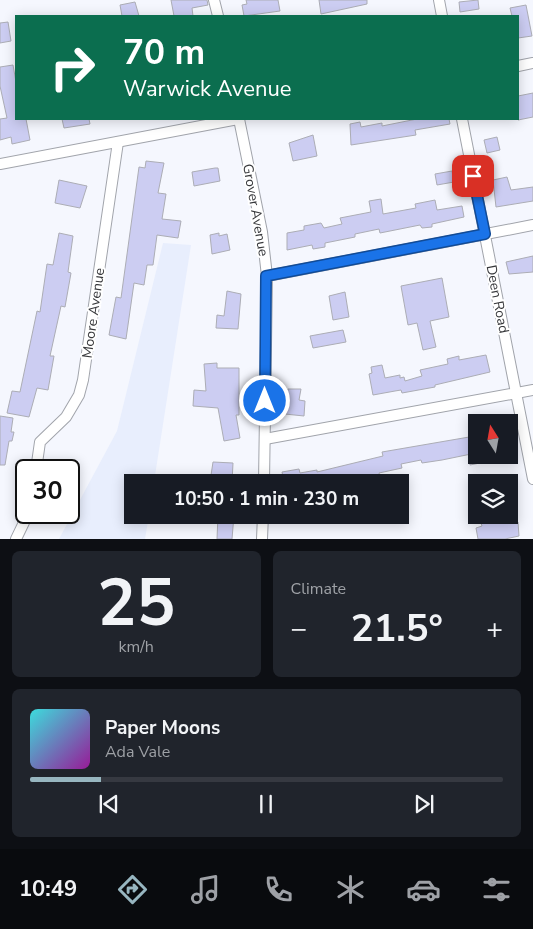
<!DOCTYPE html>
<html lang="en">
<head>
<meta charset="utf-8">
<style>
  :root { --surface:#171b24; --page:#20242c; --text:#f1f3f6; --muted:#9ea1a6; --line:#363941; --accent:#97b6c0 }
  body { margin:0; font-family:"Nunito Sans",sans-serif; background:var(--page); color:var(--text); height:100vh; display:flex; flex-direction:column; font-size:19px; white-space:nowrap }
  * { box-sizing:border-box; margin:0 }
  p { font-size:16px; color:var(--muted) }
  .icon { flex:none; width:28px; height:28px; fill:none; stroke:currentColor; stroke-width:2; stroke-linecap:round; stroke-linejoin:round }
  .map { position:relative; height:539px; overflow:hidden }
  .details { display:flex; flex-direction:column; gap:12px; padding:12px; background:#0d0f14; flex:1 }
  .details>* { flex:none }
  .hud { position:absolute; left:15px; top:15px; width:504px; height:105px; border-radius:0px; box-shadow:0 2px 12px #0003; background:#0b6e4f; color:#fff; overflow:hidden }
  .needle { width:32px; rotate:349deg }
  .buttons { position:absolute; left:468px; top:414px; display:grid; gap:10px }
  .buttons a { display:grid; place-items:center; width:50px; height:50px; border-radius:0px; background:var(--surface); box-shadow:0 2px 12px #0003; font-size:25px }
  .speed { position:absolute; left:15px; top:459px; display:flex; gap:10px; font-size:25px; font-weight:700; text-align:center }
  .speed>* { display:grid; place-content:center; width:65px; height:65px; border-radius:50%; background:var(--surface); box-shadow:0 2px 12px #0003; line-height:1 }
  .speed .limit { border:2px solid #111; border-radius:8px; background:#fff; color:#111 }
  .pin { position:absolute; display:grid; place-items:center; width:42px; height:42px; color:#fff; margin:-21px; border-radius:10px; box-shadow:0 2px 8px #0006 }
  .me { position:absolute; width:55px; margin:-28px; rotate:0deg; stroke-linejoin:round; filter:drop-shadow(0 0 4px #0008) }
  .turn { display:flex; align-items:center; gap:18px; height:105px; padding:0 25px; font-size:22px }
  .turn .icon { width:65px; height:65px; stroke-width:2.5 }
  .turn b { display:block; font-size:35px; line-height:42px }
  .big { font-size:38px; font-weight:700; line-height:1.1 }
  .details .widget { flex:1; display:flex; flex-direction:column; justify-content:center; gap:8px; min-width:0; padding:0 18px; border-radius:8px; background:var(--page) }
  .details .dial { align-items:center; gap:0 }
  .dial b { font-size:65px; line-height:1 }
  .song { display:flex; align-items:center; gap:15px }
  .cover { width:60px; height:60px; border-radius:8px; background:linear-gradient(135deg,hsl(180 70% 55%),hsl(300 70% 35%)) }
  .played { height:5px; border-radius:2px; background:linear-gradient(90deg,var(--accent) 15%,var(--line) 15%) }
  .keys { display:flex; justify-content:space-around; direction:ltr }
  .heat { display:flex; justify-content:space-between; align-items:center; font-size:28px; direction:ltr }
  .details .tiles { flex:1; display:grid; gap:12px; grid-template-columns:1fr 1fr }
  .widget:last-child { grid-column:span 2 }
  .trip { position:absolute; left:124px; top:474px; width:285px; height:50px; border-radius:0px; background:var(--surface); box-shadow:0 2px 12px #0003; font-weight:700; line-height:50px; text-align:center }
  .tab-bar { display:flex; height:80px; justify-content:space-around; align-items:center; background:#090b0e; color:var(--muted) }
  .tab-bar .icon { width:35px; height:35px }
  .tab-bar .active { color:var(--accent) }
  .tab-bar b { font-size:22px; color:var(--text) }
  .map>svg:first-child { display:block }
</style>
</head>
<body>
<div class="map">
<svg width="533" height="539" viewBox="0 0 533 539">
  <rect width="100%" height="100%" fill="#f5f7fe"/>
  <path fill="#e8eefd" d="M163,243l28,2 -37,237h-22v33h17l-4,24h-86l58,-108z"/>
  <g fill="#cccdf2" stroke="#acadb5">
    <path d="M171,0h36l1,5 -16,3 1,8h-19z"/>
    <path d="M246,0h32l2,11 -36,5 -2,-11 5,-1z"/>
    <path d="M319,0h48v4l-46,10z"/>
    <path d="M478,0l1,9 -19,3 -1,-10z"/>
    <path d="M135,2l4,14h-17l-2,-11z"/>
    <path d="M526,5l6,31 -14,2v-22h-6l-2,-8z"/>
    <path d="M8,22l3,19 -11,2v-20z"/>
    <path d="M13,65l3,17v37h10l4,21 -18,4 -1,-7 -11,3v-21l7,-1 -7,-32v-19z"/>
    <path d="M533,93v24l-15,3v-24z"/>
    <path d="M62,119h27l1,5 -26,4z"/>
    <path d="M417,119h32l1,5 -35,6 1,5 -65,10 -1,-21 10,-2 1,5 21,-4v3z"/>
    <path d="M313,135l4,21 -24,5 -4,-18z"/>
    <path d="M497,137l3,13 -13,3 -3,-13z"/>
    <path d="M146,161l18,2 -6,30 8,1 -4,25 19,2 -3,17 -21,-3 -4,30h-6l-3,20 -10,-2 -8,56 -17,-4 7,-38 5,1 18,-131 6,1z"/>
    <path d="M215,168h3l2,13 -26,5 -2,-14z"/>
    <path d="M452,171l2,11 -17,3 -2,-11z"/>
    <path d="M507,177l4,13 22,-3v14l-37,6 -3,-27z"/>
    <path d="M59,180l28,6 -7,22 -25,-5z"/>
    <path d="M381,199l2,15 33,-6 -1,-4 20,-4 2,10 25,-4 2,11 -32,7v3l-10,1 -2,-3 -40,8 -1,-4 -24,5v3l-30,6v4l-12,2 -1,-4 -25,5v-17l17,-3v-4l17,-3 3,5 18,-4 -2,-6 31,-6 -2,-11z"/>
    <path d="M59,233l14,3 -5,36 3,1 -6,34 -4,-1 -11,50h4l-6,34 -11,-2 -8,29 -22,-4 5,-22 8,1 17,-81 3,1 7,-48 6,1z"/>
    <path d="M219,233v3l8,-2 3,16 -18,4 -2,-19z"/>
    <path d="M533,256v16l-24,2 -3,-12z"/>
    <path d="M442,278l7,39 -19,4 6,26 -13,3 -6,-27 -9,2 -7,-39z"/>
    <path d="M227,291l14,3 -3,35 -22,-1 1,-13 7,1z"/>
    <path d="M345,292l4,25 -16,3 -4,-24z"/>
    <path d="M343,330l3,12 -33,6 -3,-12z"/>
    <path d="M486,355l4,17 -55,13v2l-33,6 -1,-3 -6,1 -22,4 -4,-21 3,-1 -1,-6 11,-2 3,13 15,-3v3l4,-1 1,4 17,-5 -2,-6 28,-6 -1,-5 12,-3v4z"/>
    <path d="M217,363v5h22v47h-3l4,23 -16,3 -6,-33 -25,-2 1,-16 12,1 -2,-27z"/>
    <path d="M288,389h13l-2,11 6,1 -1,15 -19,-2z"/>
    <path d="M0,416l13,2 -2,14h3l-2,9h-3l-4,24h-5z"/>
    <path d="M475,436l1,17 -34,7 -20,3 -1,-3 -20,4 1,4 -23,5 2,9h-105v-4l7,-1 -1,-5 17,-3 1,4 17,-3v2l66,-16 -1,-4z"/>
    <path d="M469,455h10l1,8 -10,2z"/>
    <path d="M213,462l20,1 -1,19h-22z"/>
    <path d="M218,515h16l-2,24h-15z"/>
    <path d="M494,520v3l21,-3 3,2 1,14 -14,3h-27l-2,-11 6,-2 -1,-3z"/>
  </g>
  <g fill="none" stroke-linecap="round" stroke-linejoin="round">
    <g stroke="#a1a4ab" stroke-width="12">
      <g id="minor">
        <path d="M214,0l4,16"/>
        <path d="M439,0l3,16"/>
        <path d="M518,66l15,-3"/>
        <path d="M239,119l23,113 5,44 -3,206"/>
        <path d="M462,119l71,360"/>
        <path d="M0,164l238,-45"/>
        <path d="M267,276l266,-51"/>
        <path d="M265,439l268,-49"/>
        <path d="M36,470l4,-28 26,-25 13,-22 4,-15 35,-238"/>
        <path d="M16,539l13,-27"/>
        <path d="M262,539l1,-24"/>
      </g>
    </g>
    <use href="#minor" stroke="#fff" stroke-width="10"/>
  </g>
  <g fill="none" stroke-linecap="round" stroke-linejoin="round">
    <g stroke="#114b97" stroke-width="12">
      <path id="route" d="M265,401l1,-125 219,-42 -12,-58"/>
    </g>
    <use href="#route" stroke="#1a73e8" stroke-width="9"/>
  </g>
  <g text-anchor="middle" stroke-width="4" stroke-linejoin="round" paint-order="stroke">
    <g font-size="14" fill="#38393c" stroke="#fff">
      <text transform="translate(256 210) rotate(80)" y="5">Grover Avenue</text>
      <text transform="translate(498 299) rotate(79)" y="5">Deen Road</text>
      <text transform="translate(93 313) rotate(-82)" y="5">Moore Avenue</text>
    </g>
  </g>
</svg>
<div class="buttons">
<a><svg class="needle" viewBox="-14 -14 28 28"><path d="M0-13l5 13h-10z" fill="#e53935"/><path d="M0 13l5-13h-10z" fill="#9ea1a6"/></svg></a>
<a><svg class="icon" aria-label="layers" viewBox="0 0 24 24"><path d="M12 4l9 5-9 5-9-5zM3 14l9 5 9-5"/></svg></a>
</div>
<div class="speed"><div class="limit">30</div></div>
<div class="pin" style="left:473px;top:176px;background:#d93025"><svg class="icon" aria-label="arrive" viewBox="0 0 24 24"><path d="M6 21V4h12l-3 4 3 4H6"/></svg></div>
<svg class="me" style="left:265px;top:401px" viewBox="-20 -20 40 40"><circle r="17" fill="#1a73e8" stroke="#fff" stroke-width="3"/><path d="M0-11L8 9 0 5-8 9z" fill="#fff"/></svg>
<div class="trip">10:50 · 1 min · 230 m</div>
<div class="hud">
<div class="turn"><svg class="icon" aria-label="right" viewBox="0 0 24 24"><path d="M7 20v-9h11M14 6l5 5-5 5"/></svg><div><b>70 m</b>Warwick Avenue</div></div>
</div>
</div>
<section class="details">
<div class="tiles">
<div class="widget dial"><b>25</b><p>km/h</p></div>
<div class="widget"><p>Climate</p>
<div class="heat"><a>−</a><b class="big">21.5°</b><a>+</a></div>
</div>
<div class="widget">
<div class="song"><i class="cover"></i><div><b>Paper Moons</b><p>Ada Vale</p></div></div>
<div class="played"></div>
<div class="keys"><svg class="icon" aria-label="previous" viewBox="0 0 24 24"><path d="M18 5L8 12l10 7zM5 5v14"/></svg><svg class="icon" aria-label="pause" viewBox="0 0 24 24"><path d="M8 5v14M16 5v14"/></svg><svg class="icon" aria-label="next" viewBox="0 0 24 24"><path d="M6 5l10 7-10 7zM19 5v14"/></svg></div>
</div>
</div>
</section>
<nav class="tab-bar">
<b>10:49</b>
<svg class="icon active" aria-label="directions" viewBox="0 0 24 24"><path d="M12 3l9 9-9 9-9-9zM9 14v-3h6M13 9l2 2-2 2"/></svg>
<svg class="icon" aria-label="music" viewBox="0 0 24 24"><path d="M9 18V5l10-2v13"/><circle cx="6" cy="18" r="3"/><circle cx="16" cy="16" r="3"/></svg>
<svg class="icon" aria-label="phone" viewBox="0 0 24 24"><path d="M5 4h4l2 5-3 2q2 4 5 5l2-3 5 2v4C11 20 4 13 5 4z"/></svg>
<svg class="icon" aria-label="climate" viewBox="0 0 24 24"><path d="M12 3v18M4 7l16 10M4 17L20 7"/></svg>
<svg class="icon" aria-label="car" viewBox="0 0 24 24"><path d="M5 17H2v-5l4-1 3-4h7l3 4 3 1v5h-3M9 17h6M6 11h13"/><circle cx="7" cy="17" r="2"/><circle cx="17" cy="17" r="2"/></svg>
<svg class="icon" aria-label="filters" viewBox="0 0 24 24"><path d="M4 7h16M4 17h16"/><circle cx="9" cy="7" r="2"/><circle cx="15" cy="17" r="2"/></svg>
</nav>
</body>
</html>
